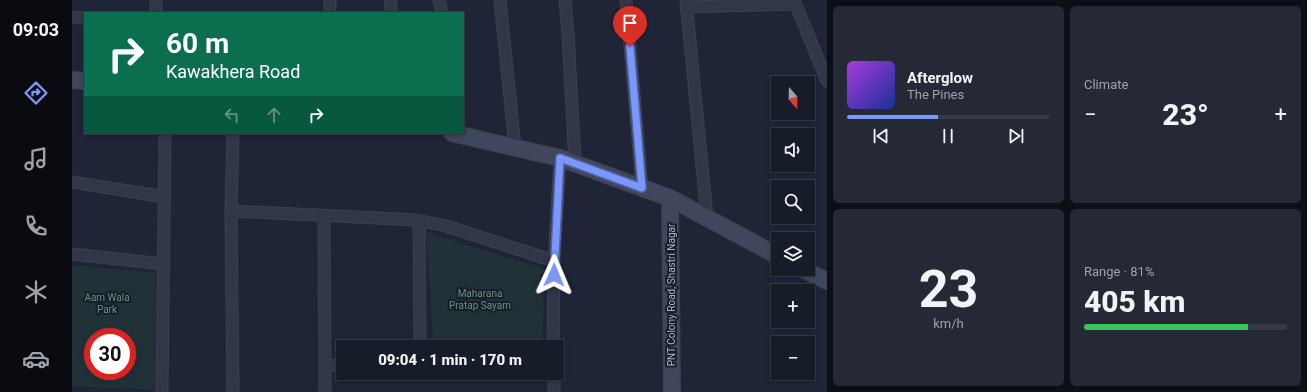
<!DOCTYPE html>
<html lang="en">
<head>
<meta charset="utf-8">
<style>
  :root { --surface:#171c29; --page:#242935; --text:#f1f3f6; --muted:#9ea1a8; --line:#363a46; --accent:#7b97fb }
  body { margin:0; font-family:Roboto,sans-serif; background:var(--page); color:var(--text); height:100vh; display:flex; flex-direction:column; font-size:15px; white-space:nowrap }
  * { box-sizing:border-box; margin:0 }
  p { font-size:13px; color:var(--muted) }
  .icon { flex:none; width:22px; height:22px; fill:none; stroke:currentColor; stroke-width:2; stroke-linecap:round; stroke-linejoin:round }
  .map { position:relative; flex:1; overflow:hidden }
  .sheet { display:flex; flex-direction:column; gap:6px; padding:6px; background:#0d0f17; width:480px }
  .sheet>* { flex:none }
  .guide { position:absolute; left:12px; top:12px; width:380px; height:122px; border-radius:0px; box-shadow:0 2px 6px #0003,0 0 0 1px var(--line); background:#0b6e4f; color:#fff; overflow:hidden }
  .needle { width:26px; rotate:160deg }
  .tools { position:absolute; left:699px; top:76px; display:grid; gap:8px }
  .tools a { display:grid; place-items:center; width:44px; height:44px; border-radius:0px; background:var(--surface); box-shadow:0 2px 6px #0003,0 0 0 1px var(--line); font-size:20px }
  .speed { position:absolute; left:12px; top:328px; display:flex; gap:8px; font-size:20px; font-weight:700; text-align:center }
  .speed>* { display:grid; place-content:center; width:52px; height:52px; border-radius:50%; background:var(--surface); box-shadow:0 2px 6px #0003,0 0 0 1px var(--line); line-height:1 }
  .speed .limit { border:6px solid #d22; background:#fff; color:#111 }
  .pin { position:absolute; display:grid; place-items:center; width:34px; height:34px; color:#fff; margin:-41px -17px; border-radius:50% 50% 50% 0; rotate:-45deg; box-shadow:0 0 4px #0007 }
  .pin .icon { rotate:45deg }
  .me { position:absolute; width:44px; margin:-22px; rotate:1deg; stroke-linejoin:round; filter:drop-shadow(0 0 3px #0008) }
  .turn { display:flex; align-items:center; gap:14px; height:84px; padding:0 16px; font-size:18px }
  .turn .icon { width:52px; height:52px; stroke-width:2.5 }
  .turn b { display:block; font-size:28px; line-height:34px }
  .lanes { display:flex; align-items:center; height:38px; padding:0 16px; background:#0003; justify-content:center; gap:20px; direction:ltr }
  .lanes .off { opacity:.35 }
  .big { font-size:30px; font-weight:800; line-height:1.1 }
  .sheet .tile { flex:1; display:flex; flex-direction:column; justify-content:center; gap:6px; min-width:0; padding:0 14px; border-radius:6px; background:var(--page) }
  .sheet .dial { align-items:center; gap:0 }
  .dial b { font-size:52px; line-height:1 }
  .song { display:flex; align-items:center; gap:12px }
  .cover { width:48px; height:48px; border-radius:6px; background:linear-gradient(135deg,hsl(280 70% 55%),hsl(230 70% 35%)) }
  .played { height:4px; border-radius:2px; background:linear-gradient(90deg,var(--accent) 45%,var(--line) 45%) }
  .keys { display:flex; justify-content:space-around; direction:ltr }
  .heat { display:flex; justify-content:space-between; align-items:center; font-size:22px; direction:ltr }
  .charge { height:6px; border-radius:3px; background:linear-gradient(90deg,#34c759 81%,var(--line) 0) }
  .sheet .tiles { flex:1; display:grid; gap:6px; grid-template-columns:repeat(2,1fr) }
  .trip { position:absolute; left:264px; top:340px; width:228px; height:40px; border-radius:0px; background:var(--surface); box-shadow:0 2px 6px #0003,0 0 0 1px var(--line); font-weight:800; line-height:40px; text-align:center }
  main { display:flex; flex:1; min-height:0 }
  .menu { display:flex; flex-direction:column; width:72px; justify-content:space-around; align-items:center; background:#090b10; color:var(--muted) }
  .menu .icon { width:28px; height:28px }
  .menu .active { color:var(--accent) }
  .menu b { font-size:18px; color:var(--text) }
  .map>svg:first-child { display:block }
</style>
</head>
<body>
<main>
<nav class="menu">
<b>09:03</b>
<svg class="icon active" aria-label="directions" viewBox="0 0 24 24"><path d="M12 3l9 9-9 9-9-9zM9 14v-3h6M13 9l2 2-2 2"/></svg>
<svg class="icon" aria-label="music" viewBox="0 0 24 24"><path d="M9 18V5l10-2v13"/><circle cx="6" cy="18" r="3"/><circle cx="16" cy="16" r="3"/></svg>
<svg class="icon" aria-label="phone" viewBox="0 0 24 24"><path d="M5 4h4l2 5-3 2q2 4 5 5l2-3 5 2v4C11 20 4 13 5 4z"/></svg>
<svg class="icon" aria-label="climate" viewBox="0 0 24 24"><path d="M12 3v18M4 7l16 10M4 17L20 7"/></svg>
<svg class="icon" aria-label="car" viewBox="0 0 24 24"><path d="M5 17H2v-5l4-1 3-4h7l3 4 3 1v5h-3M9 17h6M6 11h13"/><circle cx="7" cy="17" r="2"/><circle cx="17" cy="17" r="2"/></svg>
</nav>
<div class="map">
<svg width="755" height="392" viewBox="0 0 755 392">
  <rect width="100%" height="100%" fill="#1f2537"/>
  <g fill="#213138" fill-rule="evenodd">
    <path d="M354,232l119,37 -3,78h-108z"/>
    <path d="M0,265l84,8 -1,117 -83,-4zM21,337h34v34h-34z"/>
  </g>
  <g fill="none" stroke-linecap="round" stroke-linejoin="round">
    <g stroke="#3c4151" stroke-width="13">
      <g id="street">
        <path d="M84,0v13"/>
        <path d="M258,0v13"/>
        <path d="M318,0l2,13"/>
        <path d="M367,0l3,13"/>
        <path d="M428,0l15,147"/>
        <path d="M493,0l3,34 7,129"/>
        <path d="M554,0l16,187"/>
        <path d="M614,0l21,218"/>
        <path d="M722,0l33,81"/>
        <path d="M614,7l109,-3"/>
        <path d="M0,17l13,1"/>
        <path d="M161,133l-2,78 2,181"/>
        <path d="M0,182l93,15"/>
        <path d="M159,211l186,9 29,6 108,35"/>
        <path d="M252,215l1,177"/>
        <path d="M347,221l1,126"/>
        <path d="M0,254l92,10"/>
        <path d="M481,347l1,-86 6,-103"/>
        <path d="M253,366l18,-1"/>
        <path d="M482,373v19"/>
        <path d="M90,392l3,-259"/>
      </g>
    </g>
    <g stroke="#3c4151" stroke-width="18">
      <g id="secondary">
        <path d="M0,80l13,1"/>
        <path d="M380,133l108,25 110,40 108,58"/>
        <path d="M598,198l2,194"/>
        <path d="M730,269l25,12"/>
      </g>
    </g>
    <use href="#street" stroke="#323747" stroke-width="11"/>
    <use href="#secondary" stroke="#40465b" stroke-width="16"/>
  </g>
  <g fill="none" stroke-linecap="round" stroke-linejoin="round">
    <g stroke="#5062a3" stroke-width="10">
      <path id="route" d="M482,275l6,-117 82,30 -12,-141"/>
    </g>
    <use href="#route" stroke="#7b97fb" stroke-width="7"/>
  </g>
  <g text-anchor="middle" stroke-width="4" stroke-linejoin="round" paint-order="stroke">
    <g font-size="10" fill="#649577" stroke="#181d2c">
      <text x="408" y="297">Maharana<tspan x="408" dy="12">Pratap Sayam</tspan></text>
      <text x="35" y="301">Aam Wala<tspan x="35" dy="12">Park</tspan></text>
    </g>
    <g font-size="10" fill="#acb1c4" stroke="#181d2c">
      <text transform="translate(599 295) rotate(-90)" y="4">PNT Colony Road, Shastri Nagar</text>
    </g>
  </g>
</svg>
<div class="tools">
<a><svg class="needle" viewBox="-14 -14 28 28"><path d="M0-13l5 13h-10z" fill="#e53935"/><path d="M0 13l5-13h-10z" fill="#9ea1a8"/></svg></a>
<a><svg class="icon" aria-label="sound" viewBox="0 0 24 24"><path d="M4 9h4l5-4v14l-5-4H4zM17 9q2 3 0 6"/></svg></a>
<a><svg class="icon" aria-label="search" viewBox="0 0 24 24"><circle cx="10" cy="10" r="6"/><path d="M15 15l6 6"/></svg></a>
<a><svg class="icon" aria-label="layers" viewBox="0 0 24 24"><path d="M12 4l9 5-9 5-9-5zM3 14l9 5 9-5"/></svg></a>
<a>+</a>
<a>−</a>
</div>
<div class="speed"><div class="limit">30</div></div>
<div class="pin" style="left:558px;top:47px;background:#d93025"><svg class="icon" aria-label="arrive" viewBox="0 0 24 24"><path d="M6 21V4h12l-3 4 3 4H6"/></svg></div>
<svg class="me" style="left:482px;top:275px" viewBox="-20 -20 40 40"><path d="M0-17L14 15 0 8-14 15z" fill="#7b97fb" stroke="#fff" stroke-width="4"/></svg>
<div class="trip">09:04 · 1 min · 170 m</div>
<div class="guide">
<div class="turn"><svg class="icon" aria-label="right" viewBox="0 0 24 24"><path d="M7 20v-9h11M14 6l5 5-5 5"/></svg><div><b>60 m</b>Kawakhera Road</div></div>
<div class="lanes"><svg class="icon off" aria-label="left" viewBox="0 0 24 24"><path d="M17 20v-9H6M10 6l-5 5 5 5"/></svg><svg class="icon off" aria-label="ahead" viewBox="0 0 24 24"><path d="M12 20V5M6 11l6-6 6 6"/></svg><svg class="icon" aria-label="right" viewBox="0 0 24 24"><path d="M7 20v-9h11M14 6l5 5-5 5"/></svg></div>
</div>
</div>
<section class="sheet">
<div class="tiles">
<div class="tile">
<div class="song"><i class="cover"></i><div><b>Afterglow</b><p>The Pines</p></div></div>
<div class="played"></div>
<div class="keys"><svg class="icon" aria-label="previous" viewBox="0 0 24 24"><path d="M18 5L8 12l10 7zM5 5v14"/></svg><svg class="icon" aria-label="pause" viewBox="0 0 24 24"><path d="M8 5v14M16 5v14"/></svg><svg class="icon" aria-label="next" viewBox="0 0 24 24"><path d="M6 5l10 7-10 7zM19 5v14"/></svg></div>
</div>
<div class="tile"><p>Climate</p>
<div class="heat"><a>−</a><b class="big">23°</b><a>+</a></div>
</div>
<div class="tile dial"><b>23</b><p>km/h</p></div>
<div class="tile"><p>Range · 81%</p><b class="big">405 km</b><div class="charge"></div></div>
</div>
</section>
</main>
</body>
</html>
